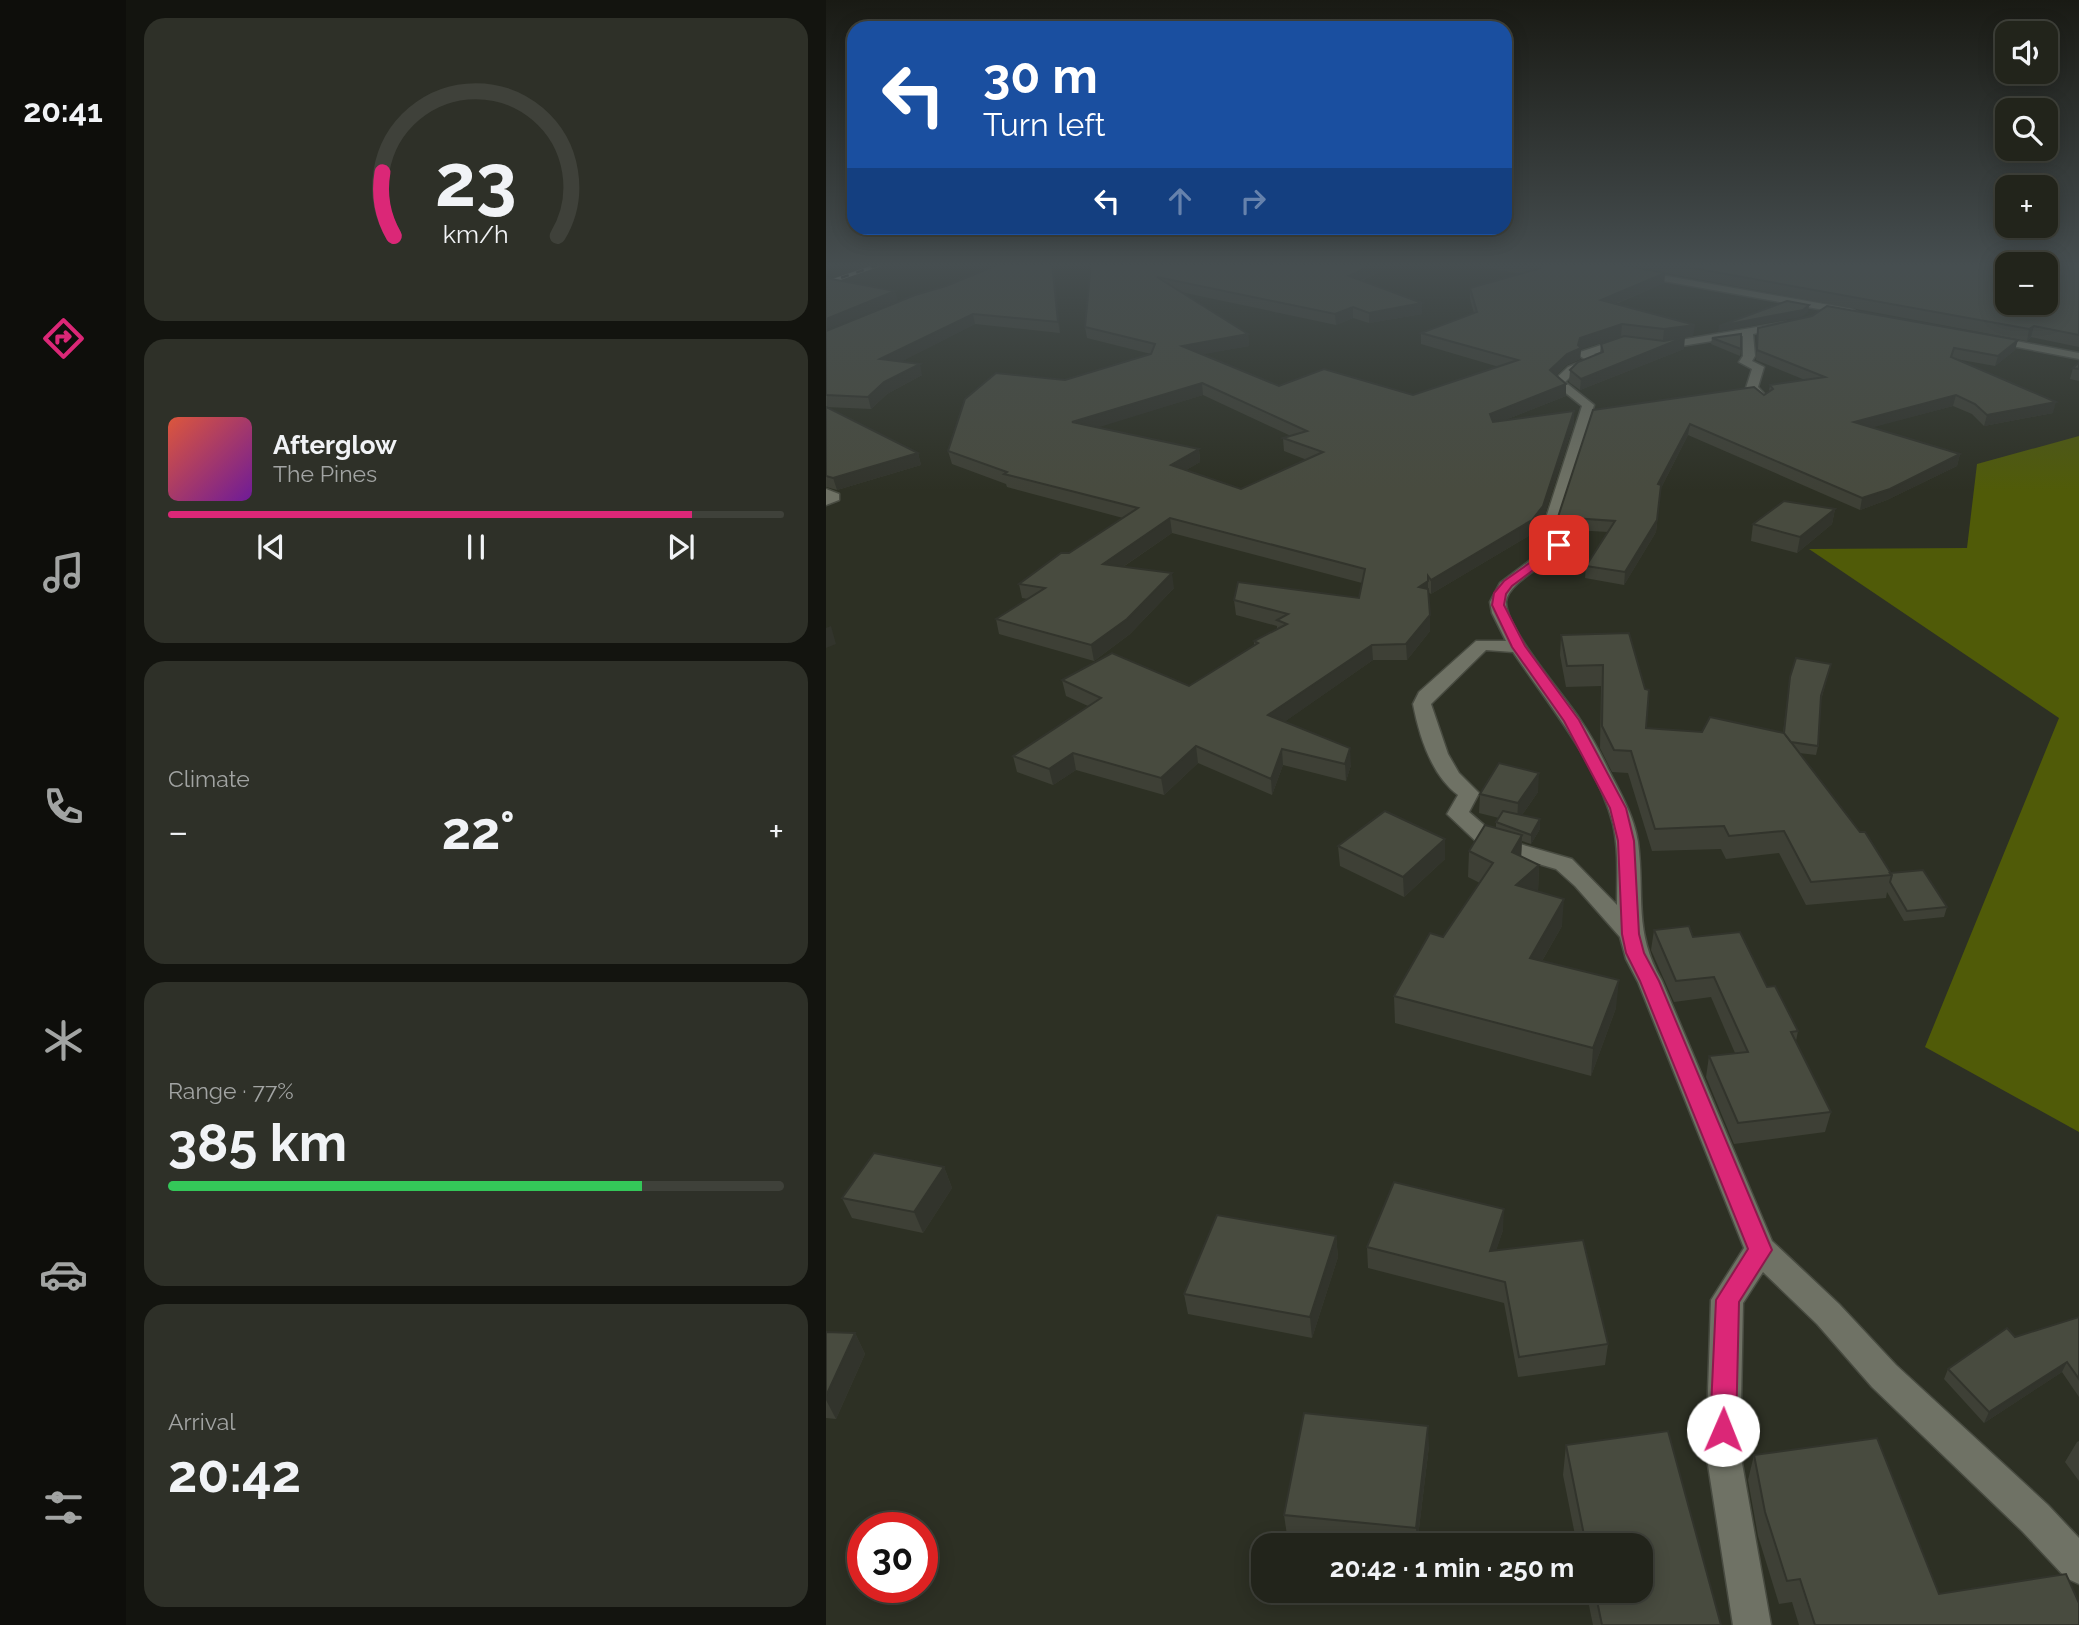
<!DOCTYPE html>
<html lang="en">
<head>
<meta charset="utf-8">
<style>
  :root { --surface:#22241b; --page:#2e3028; --text:#f1f3f6; --muted:#a2a4a3; --line:#3f413a; --accent:#db2777 }
  body { margin:0; font-family:Raleway,sans-serif; background:var(--page); color:var(--text); height:100vh; display:flex; flex-direction:column; font-size:26px; white-space:nowrap }
  * { box-sizing:border-box; margin:0 }
  p { font-size:23px; color:var(--muted) }
  .icon { flex:none; width:38px; height:38px; fill:none; stroke:currentColor; stroke-width:2; stroke-linecap:round; stroke-linejoin:round }
  .map { position:relative; flex:1; overflow:hidden }
  .panel { display:flex; flex-direction:column; gap:18px; padding:18px; background:#13140f; width:700px }
  .panel>* { flex:none }
  .guide { position:absolute; left:21px; top:21px; width:665px; height:214px; border-radius:21px; box-shadow:0 4px 18px #0003,0 0 0 2px var(--line); background:#1a4fa0; color:#fff; overflow:hidden }
  .tools { position:absolute; left:1169px; top:21px; display:grid; gap:14px }
  .tools a { display:grid; place-items:center; width:63px; height:63px; border-radius:14px; background:var(--surface); box-shadow:0 4px 18px #0003,0 0 0 2px var(--line); font-size:35px }
  .speed { position:absolute; left:21px; top:1512px; display:flex; gap:14px; font-size:35px; font-weight:700; text-align:center }
  .speed>* { display:grid; place-content:center; width:91px; height:91px; border-radius:50%; background:var(--surface); box-shadow:0 4px 18px #0003,0 0 0 2px var(--line); line-height:1 }
  .speed .limit { border:10px solid #d22; background:#fff; color:#111 }
  .pin { position:absolute; display:grid; place-items:center; width:60px; height:60px; color:#fff; margin:-30px; border-radius:14px; box-shadow:0 4px 10px #0006 }
  .me { position:absolute; width:77px; margin:-38px; rotate:1deg; stroke-linejoin:round; filter:drop-shadow(0 0 5px #0008) }
  .turn { display:flex; align-items:center; gap:24px; height:147px; padding:0 21px; font-size:32px }
  .turn .icon { width:91px; height:91px; stroke-width:2.5 }
  .turn b { display:block; font-size:49px; line-height:60px }
  .lanes { display:flex; align-items:center; height:66px; padding:0 21px; background:#0003; justify-content:center; gap:35px; direction:ltr }
  .lanes .off { opacity:.35 }
  .big { font-size:52px; font-weight:700; line-height:1.1 }
  .panel .tile { flex:1; display:flex; flex-direction:column; justify-content:center; gap:10px; min-width:0; padding:0 24px; border-radius:21px; background:var(--page) }
  .panel .dial { align-items:center; gap:0 }
  .dial svg { height:182px; overflow:visible; fill:none; stroke:var(--line); stroke-width:7; stroke-linecap:round; text-anchor:middle }
  .dial text { fill:var(--text); stroke:none }
  .song { display:flex; align-items:center; gap:21px }
  .cover { width:84px; height:84px; border-radius:10px; background:linear-gradient(135deg,hsl(10 70% 55%),hsl(280 70% 35%)) }
  .played { height:7px; border-radius:4px; background:linear-gradient(90deg,var(--accent) 85%,var(--line) 85%) }
  .keys { display:flex; justify-content:space-around; direction:ltr }
  .heat { display:flex; justify-content:space-between; align-items:center; font-size:38px; direction:ltr }
  .charge { height:10px; border-radius:5px; background:linear-gradient(90deg,#34c759 77%,var(--line) 0) }
  .trip { position:absolute; left:425px; top:1533px; width:402px; height:70px; border-radius:21px; background:var(--surface); box-shadow:0 4px 18px #0003,0 0 0 2px var(--line); font-weight:700; line-height:70px; text-align:center }
  main { display:flex; flex:1; min-height:0 }
  .tabs { display:flex; flex-direction:column; width:126px; justify-content:space-around; align-items:center; background:#0e0e0b; color:var(--muted) }
  .tabs .icon { width:49px; height:49px }
  .tabs .active { color:var(--accent) }
  .tabs b { font-size:32px; color:var(--text) }
  .map>svg:first-child { display:block }
</style>
</head>
<body>
<main>
<nav class="tabs">
<b>20:41</b>
<svg class="icon active" aria-label="directions" viewBox="0 0 24 24"><path d="M12 3l9 9-9 9-9-9zM9 14v-3h6M13 9l2 2-2 2"/></svg>
<svg class="icon" aria-label="music" viewBox="0 0 24 24"><path d="M9 18V5l10-2v13"/><circle cx="6" cy="18" r="3"/><circle cx="16" cy="16" r="3"/></svg>
<svg class="icon" aria-label="phone" viewBox="0 0 24 24"><path d="M5 4h4l2 5-3 2q2 4 5 5l2-3 5 2v4C11 20 4 13 5 4z"/></svg>
<svg class="icon" aria-label="climate" viewBox="0 0 24 24"><path d="M12 3v18M4 7l16 10M4 17L20 7"/></svg>
<svg class="icon" aria-label="car" viewBox="0 0 24 24"><path d="M5 17H2v-5l4-1 3-4h7l3 4 3 1v5h-3M9 17h6M6 11h13"/><circle cx="7" cy="17" r="2"/><circle cx="17" cy="17" r="2"/></svg>
<svg class="icon" aria-label="filters" viewBox="0 0 24 24"><path d="M4 7h16M4 17h16"/><circle cx="9" cy="7" r="2"/><circle cx="15" cy="17" r="2"/></svg>
</nav>
<section class="panel">
<div class="tile dial"><svg viewBox="0 0 100 80">
<path d="M14 69A42 42 0 1 1 86 69"/>
<path d="M14 69A42 42 0 0 1 9 41" stroke="#db2777"/>
<text x="50" y="56" font-size="32" font-weight="700">23</text>
<text x="50" y="72" font-size="11">km/h</text>
</svg></div>
<div class="tile">
<div class="song"><i class="cover"></i><div><b>Afterglow</b><p>The Pines</p></div></div>
<div class="played"></div>
<div class="keys"><svg class="icon" aria-label="previous" viewBox="0 0 24 24"><path d="M18 5L8 12l10 7zM5 5v14"/></svg><svg class="icon" aria-label="pause" viewBox="0 0 24 24"><path d="M8 5v14M16 5v14"/></svg><svg class="icon" aria-label="next" viewBox="0 0 24 24"><path d="M6 5l10 7-10 7zM19 5v14"/></svg></div>
</div>
<div class="tile"><p>Climate</p>
<div class="heat"><a>−</a><b class="big">22°</b><a>+</a></div>
</div>
<div class="tile"><p>Range · 77%</p><b class="big">385 km</b><div class="charge"></div></div>
<div class="tile"><p>Arrival</p><b class="big">20:42</b></div>
</section>
<div class="map">
<svg width="1253" height="1625" viewBox="0 0 1253 1625">
  <rect width="100%" height="100%" fill="#2d3024"/>
  <path fill="#505b08" d="M1253,436v696l-154,-85 134,-329 -250,-169 158,-1 10,-84z"/>
  <g fill="none" stroke-linecap="round" stroke-linejoin="round">
    <g stroke="#484b41" stroke-width="3">
      <g id="street">
        <path d="M813,271l213,38 5,3 -5,3 -216,-39 -2,-2z"/>
        <path d="M960,322l5,3 -1,2 -37,7 2,22 -3,5 12,6 -6,20 11,12 -2,3h-8l-13,-14 6,-19 -13,-7 4,-6v-20l-80,13 -40,-5 -29,10 6,4v4l-24,9 -11,11 29,23 -35,116 -9,14 17,10c-13,16 -60,37 -61,57 0,27 57,92 73,116 11,16 21,34 29,51 12,23 26,47 30,73 7,54 -5,89 24,139l110,260 67,63 57,61 152,140 31,33v46l-13,-6 -44,-47 -150,-144 -55,-63 -54,-52 -20,31 -3,149 31,173h-38l-27,-173 5,-152 33,-52 -106,-266 -12,-23 -6,-22 -45,-51 -19,-17 -73,-21 -36,-34 11,-19c-27,-20 -39,-60 -45,-91l6,-12 57,-51h30l-14,-28 -2,-11 10,-19 49,-37 -16,-9 12,-16 37,-115 -30,-24 16,-15 18,-7 -6,-4v-4l42,-14 41,5zM660,650l27,2c35,52 84,110 100,172 6,27 4,54 4,81l-45,-46 -73,-21 -30,-26 10,-19 -20,-20 -11,-19 -17,-50z"/>
        <path d="M1164,336l89,17v6l-93,-18 -1,-2z"/>
        <path d="M0,489l13,5v6l-13,5z"/>
      </g>
    </g>
    <use href="#street" fill="#6f7265" fill-rule="evenodd"/>
    <g stroke="#b2b5ab" stroke-width="3.5">
      <path id="rail" d="M0,283l58,-20"/>
    </g>
    <use href="#rail" stroke="#161712" stroke-width="2.5" stroke-dasharray="8" stroke-linecap="butt"/>
  </g>
  <g fill="#3e4036" fill-rule="evenodd">
    <path d="M227,263l7,70 -85,-9 -75,38 22,13 -35,19 -16,15 -45,-2v-76z"/>
    <path d="M265,263h306l-36,18 61,33 -53,9 -16,-5 -17,7 -155,-33 67,42 1,12 -47,8 77,32 134,9 86,-28 -78,-23v-11l53,-20 -4,-14v-11l50,-14 -55,-11h614v84l-48,-10 -4,4 -362,-68 -1,10 -48,21 77,32 -30,4 21,9 -104,41 -11,-8 1,-12 30,-17 1,-9 23,-8h-3l-40,13 -1,10 -14,6 -10,10 10,21 -61,24 69,3 -31,97 -11,14 -101,60 -3,-2 2,39 -23,29h-34l-89,62 67,43 -5,16 -63,-16 -11,30 -74,-32 -34,32 -88,-25 -23,15 -36,-13 -4,-16 75,-50 -22,-10 -4,-16 127,6 65,-41v-4l23,-12v-3l-41,-11 -2,-15 125,-2 3,-15 -190,-50 -49,34 51,21 -44,46 -36,27 -95,-27 -3,-15 32,-20 -6,-1 -3,-14 50,-31 54,-35 -116,-31 -1,-3 -54,-20 -4,-13 117,-71 86,-26 -64,-16 -2,-11zM377,395l88,41 -8,2 1,13 23,9 -66,29 -55,-19 14,-8 -1,-13 -102,-22z"/>
    <path d="M932,328l257,22 -20,16 -39,-7 97,54 -69,13 -12,-12 -19,-8 -81,21 88,27 -3,12 -70,34 -27,10 -172,-75 -27,53 -5,44 -32,53 -39,-7 1,-12 22,-34 -51,-3 1,-12 35,-107 171,-15 5,-4 1,-6 35,-5 -49,-20z"/>
    <path d="M886,338l29,11 -1,7 -29,-12z"/>
    <path d="M1253,362v19l-9,-2 3,-11z"/>
    <path d="M0,407l92,46 3,12 -84,25 -11,-3z"/>
    <path d="M1009,509l-3,15 -35,29 -46,-12 2,-17z"/>
    <path d="M803,633l17,95 56,4 81,1 7,-56 41,-13 -10,36 -3,46 -2,9 -17,-2 91,120 57,34 -3,10 -40,4 -17,-29 -1,6 -80,7 -27,-52 -53,6 -5,-10 -69,2 -24,-78 -16,-1 -12,-24 1,-62 -35,1 -6,-32 1,-20z"/>
    <path d="M712,792l-16,23 18,14 -9,15 -9,-3 -1,15 18,9 -1,27 24,34 -20,35 74,47 -25,68 -196,-53 -1,-27 49,-59 37,-54 -12,-6 1,-26 27,-23v-6l3,-4 -20,-5 1,-19z"/>
    <path d="M512,846l107,13 -41,38 -64,-31z"/>
    <path d="M828,930l39,7 74,50 31,44 -2,10 35,71 -6,20 -91,12 -28,-67 3,-21 26,-3 -24,-56 -37,5 -23,-52z"/>
    <path d="M118,1167l8,21 -29,45 -71,-15 -10,-20z"/>
    <path d="M677,1230l-7,20 112,94 -3,21 -87,12 -14,-74 -136,-35 -1,-21z"/>
    <path d="M510,1236l2,21 -26,81 -124,-24 -4,-20z"/>
    <path d="M1253,1317v80l-17,-25 -78,51 -40,-44 4,-10 67,-32z"/>
    <path d="M0,1332l29,1 10,21 -29,65 -10,-1z"/>
    <path d="M1253,1441v40l-14,-19 12,-20z"/>
    <path d="M740,1445l155,180h-128l-7,-34h56v-46h-65l-14,-70z"/>
    <path d="M603,1446l-12,99h-19l-111,-10 -3,-20z"/>
    <path d="M928,1455l185,139 140,31h-280l-7,-23 -13,2 -21,-68 -10,-56z"/>
  </g>
  <g fill="#32342c">
    <path d="M226,263h1l7,70 -2,-11z"/>
    <path d="M550,263h21l-48,23v-10z"/>
    <path d="M839,273l-1,10 -64,27 1,-10z"/>
    <path d="M69,291l3,10 -72,29v-11z"/>
    <path d="M596,303v11l-53,9v-10z"/>
    <path d="M983,305l-1,7 -6,5 -84,15 1,-6z"/>
    <path d="M527,307v11l-17,7 -1,-11z"/>
    <path d="M147,314l2,10 -92,47 -3,-12z"/>
    <path d="M796,324l-1,12 -40,13 -1,10 -14,6 -17,17 1,-12 17,-16 11,-9 2,-7z"/>
    <path d="M869,325l-2,11 -30,4 1,-11z"/>
    <path d="M1208,326l-3,11 -4,4 2,-12z"/>
    <path d="M422,334l1,12 -66,12 -1,-12z"/>
    <path d="M859,337l-1,12 -104,41 1,-11z"/>
    <path d="M1192,340l-3,10 -20,16 3,-10z"/>
    <path d="M94,364l2,11 -35,19 -16,15 -3,-12 16,-15z"/>
    <path d="M376,383l1,12 -129,40 -2,-13z"/>
    <path d="M740,384v12l-76,30v-12z"/>
    <path d="M1130,395l-3,11 -101,27 2,-11z"/>
    <path d="M1230,402l-3,11 -69,13 3,-11z"/>
    <path d="M748,411v12l-31,97 -11,14 -101,60v-14z"/>
    <path d="M864,424l-2,11 -27,53 -5,44 -32,53 1,-13 33,-88z"/>
    <path d="M373,449l1,13 -28,16 -1,-13z"/>
    <path d="M92,453l3,12 -84,25 -4,-12z"/>
    <path d="M1134,454l-3,12 -70,34 -27,10 2,-12z"/>
    <path d="M1009,509l-3,15 -35,29 3,-16z"/>
    <path d="M344,518l2,15 -67,46 -2,-15z"/>
    <path d="M346,573l2,15 -44,46 -36,27 -3,-16z"/>
    <path d="M602,581v15l-9,-9z"/>
    <path d="M604,615v16l-23,29 -1,-16z"/>
    <path d="M5,626l5,18 -10,4v-20z"/>
    <path d="M546,645l1,15 -103,72 -2,-17z"/>
    <path d="M370,746l2,17 -34,32 -3,-17z"/>
    <path d="M524,748l1,17 -5,16 -1,-17z"/>
    <path d="M456,749l1,16 -11,30 -1,-16z"/>
    <path d="M247,753l3,17 -23,15 -4,-16z"/>
    <path d="M713,773l-1,19 -21,30 1,-19z"/>
    <path d="M714,819v10l-9,15v-9z"/>
    <path d="M696,835l-1,27 -9,-10z"/>
    <path d="M619,839v20l-41,38 -1,-20z"/>
    <path d="M713,865l-1,26 -23,21 1,-27z"/>
    <path d="M738,899l-2,27 -34,59 2,-27z"/>
    <path d="M793,980l-3,28 -25,68 2,-28z"/>
    <path d="M118,1167l8,21 -29,45 -9,-21z"/>
    <path d="M678,1209l-1,21 -14,42 1,-21z"/>
    <path d="M510,1236l2,21 -26,81 -2,-21z"/>
    <path d="M29,1333l10,21 -29,65 -10,-19v-4z"/>
    <path d="M1241,1362l-5,10 -78,51 5,-11z"/>
    <path d="M602,1426l1,20 -12,99 -1,-17z"/>
  </g>
  <g fill="#484b3f" stroke="#32342c" stroke-width="2" fill-rule="evenodd">
    <path d="M176,263h50l6,59 -85,-8 -93,45 40,5 -36,18 -16,15 -42,-2v-64l89,-36 31,-9z"/>
    <path d="M265,263h285l-27,13 73,27 -53,10 -16,-6 -18,7 -178,-37 91,57 -66,12 97,40 45,-17 89,26 105,-35 -97,-27 56,-21 -7,-24 71,-20 -24,-5h96l52,10 -64,27 94,25 -31,4 -42,-5 -42,14 -2,7 3,3 -14,6 -17,16 16,14 -76,30 3,8 81,-11 -31,95 -11,14 -101,60 -3,-4v5l-9,6 9,2 2,26 -24,29 -34,1 -104,70 82,33 -5,16 -63,-15 -11,30 -75,-33 -35,32 -88,-25 -24,16 -36,-13 88,-58 -39,-18 50,-27 77,33 69,-43 -4,-2 33,-17 -10,-4 11,-6 -54,-14 4,-18 121,16 6,-29 -195,-51 -67,46 69,9 -45,46 -36,26 -95,-26 49,-31 -26,-4 42,-31h8l69,-45 -134,-34 3,-2 -59,-21 17,-52 31,-26 69,7 86,-26 4,-10 -70,-17zM376,383l105,48 -24,7 40,14 -82,37 -70,-24 28,-16 -127,-27z"/>
    <path d="M839,263h414v72l-45,-9 -5,3zM1181,264h39v39h-39z"/>
    <path d="M0,278l69,13 -69,28z"/>
    <path d="M961,301l22,4 -6,5 -84,16z"/>
    <path d="M1001,306l191,34 -20,16 -44,-8 -3,9 105,45 -69,13 -12,-11 -19,-9 -102,27 106,32 -70,35 -28,9 -172,-74 -32,60 3,1 -4,35 -32,52 -39,-6 29,-45 -57,-4 35,-107 161,-23 10,8 9,-6 -3,-4 55,-8 -68,-27 1,-22 54,-12z"/>
    <path d="M915,334v15l-29,-11z"/>
    <path d="M798,336l40,5 21,-4 -104,42 -11,-9 8,-8 25,-10 -2,-8z"/>
    <path d="M1253,362v7l-6,-1z"/>
    <path d="M0,407l92,46 -85,25 -7,-2z"/>
    <path d="M958,501l51,8 -35,28 -47,-13z"/>
    <path d="M803,633l16,56 4,1 -3,38 56,4 8,-15 74,16 76,99h5l27,43 -81,7 -27,-51 -55,5 -5,-10 -69,3 -24,-78 -17,-1 -12,-24 1,-61 -36,1 -6,-31z"/>
    <path d="M970,658l35,6 -10,32 -3,50 -27,-4 -7,-9 6,-56z"/>
    <path d="M673,763l40,10 -21,30 -38,-9z"/>
    <path d="M559,811l60,28 -42,38 -65,-31z"/>
    <path d="M677,811l37,8 -9,16 -35,-13z"/>
    <path d="M659,825l37,10 -10,17 27,13 -23,20 48,14 -34,59 89,22 -26,68 -199,-52 36,-63 13,4 50,-74 -24,-12z"/>
    <path d="M1097,870l24,37 -40,4 -17,-29 2,-7 -2,-2z"/>
    <path d="M863,926l4,11 47,-5 27,55 8,-1 23,45 -7,1 40,80 -93,11 -29,-67 39,-4 -34,-75 -38,4 -22,-51z"/>
    <path d="M48,1153l70,14 -30,45 -72,-14z"/>
    <path d="M568,1182l110,27 -14,42 93,-11 25,104 -89,13 -14,-75 -138,-35z"/>
    <path d="M391,1215l119,21 -26,81 -126,-23z"/>
    <path d="M1253,1317v62l-12,-17 -78,50 -41,-43 59,-41 8,9z"/>
    <path d="M0,1332l29,1 -29,63z"/>
    <path d="M478,1413l124,13 -12,102 -132,-13z"/>
    <path d="M842,1431l53,194h-119l-7,-34h47v-46h-56l-20,-100z"/>
    <path d="M1051,1438l62,156 127,-20 13,29v22h-264l-15,-46 -13,2 -22,-69 -11,-57z"/>
  </g>
  <linearGradient id="sky" x2="0" y2="1"><stop stop-color="#191a14"/><stop offset="0.54" stop-color="#464e50"/><stop offset="1" stop-color="#464e50" stop-opacity="0"/></linearGradient>
  <rect width="1253" height="491" fill="url(#sky)"/>
  <path fill="#db2777" stroke="#8e194d" stroke-width="2" d="M733,542l4,1v5l-51,38 -6,8 -2,11 21,41 54,74 47,88 8,33 5,93 5,19 15,28 113,269 -33,52 -3,128 -3,9 -10,4 -9,-4 -4,-9 6,-130 32,-51 -108,-268 -14,-28 -4,-19 -4,-93 -8,-33 -46,-87 -52,-74 -20,-42 2,-12 10,-12z"/>
</svg>
<div class="tools">
<a><svg class="icon" aria-label="sound" viewBox="0 0 24 24"><path d="M4 9h4l5-4v14l-5-4H4zM17 9q2 3 0 6"/></svg></a>
<a><svg class="icon" aria-label="search" viewBox="0 0 24 24"><circle cx="10" cy="10" r="6"/><path d="M15 15l6 6"/></svg></a>
<a>+</a>
<a>−</a>
</div>
<div class="speed"><div class="limit">30</div></div>
<div class="pin" style="left:733px;top:545px;background:#d93025"><svg class="icon" aria-label="arrive" viewBox="0 0 24 24"><path d="M6 21V4h12l-3 4 3 4H6"/></svg></div>
<svg class="me" style="left:897px;top:1430px" viewBox="-20 -20 40 40"><circle r="19" fill="#fff"/><path d="M0-13L10 11 0 6-10 11z" fill="#db2777"/></svg>
<div class="trip">20:42 · 1 min · 250 m</div>
<div class="guide">
<div class="turn"><svg class="icon" aria-label="left" viewBox="0 0 24 24"><path d="M17 20v-9H6M10 6l-5 5 5 5"/></svg><div><b>30 m</b>Turn left</div></div>
<div class="lanes"><svg class="icon" aria-label="left" viewBox="0 0 24 24"><path d="M17 20v-9H6M10 6l-5 5 5 5"/></svg><svg class="icon off" aria-label="ahead" viewBox="0 0 24 24"><path d="M12 20V5M6 11l6-6 6 6"/></svg><svg class="icon off" aria-label="right" viewBox="0 0 24 24"><path d="M7 20v-9h11M14 6l5 5-5 5"/></svg></div>
</div>
</div>
</main>
</body>
</html>
